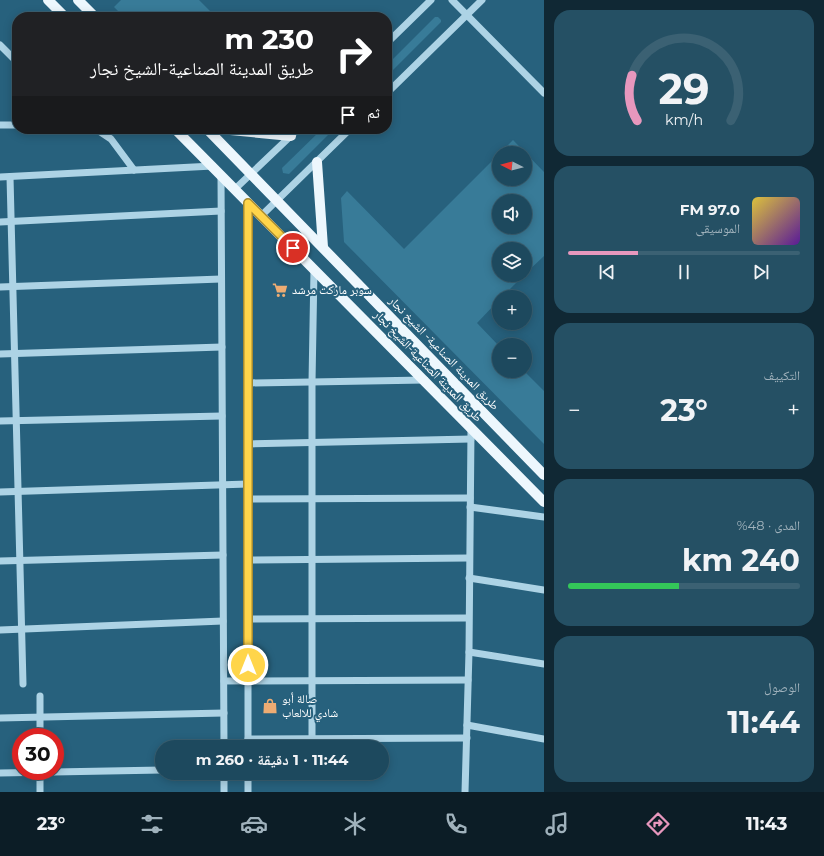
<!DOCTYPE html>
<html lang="ar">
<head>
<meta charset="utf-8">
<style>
  :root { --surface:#1d495e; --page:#255064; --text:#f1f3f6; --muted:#a0b2bc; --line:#3b6173; --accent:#e797bd }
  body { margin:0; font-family:Montserrat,"Noto Naskh Arabic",sans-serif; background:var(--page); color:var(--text); direction:rtl; height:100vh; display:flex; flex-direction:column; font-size:15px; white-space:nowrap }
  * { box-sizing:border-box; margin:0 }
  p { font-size:13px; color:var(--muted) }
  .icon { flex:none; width:22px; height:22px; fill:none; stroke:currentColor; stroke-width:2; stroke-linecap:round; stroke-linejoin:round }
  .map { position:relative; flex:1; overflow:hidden; direction:ltr }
  .side { display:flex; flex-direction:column; gap:10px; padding:10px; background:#102834; width:280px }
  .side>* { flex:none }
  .top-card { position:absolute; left:12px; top:12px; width:380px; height:122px; border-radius:16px; box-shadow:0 2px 10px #0003,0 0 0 1px var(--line); direction:rtl; background:#202124; color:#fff; overflow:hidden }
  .needle { width:26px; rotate:276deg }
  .fabs { position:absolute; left:492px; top:146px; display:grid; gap:8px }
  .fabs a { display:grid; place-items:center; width:40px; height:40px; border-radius:50%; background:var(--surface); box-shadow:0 2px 10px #0003,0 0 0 1px var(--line); font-size:20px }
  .speed { position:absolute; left:12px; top:728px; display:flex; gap:8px; font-size:20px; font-weight:700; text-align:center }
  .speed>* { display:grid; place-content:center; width:52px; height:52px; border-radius:50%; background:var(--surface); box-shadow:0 2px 10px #0003,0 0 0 1px var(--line); line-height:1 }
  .speed .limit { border:6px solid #d22; background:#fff; color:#111 }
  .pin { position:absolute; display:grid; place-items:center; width:34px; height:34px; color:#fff; margin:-17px; border:2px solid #fff; border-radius:50%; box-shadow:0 1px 4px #0007 }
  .me { position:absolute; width:44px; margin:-22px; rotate:0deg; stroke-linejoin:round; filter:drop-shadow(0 0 3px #0008) }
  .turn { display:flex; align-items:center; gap:14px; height:84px; padding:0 12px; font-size:18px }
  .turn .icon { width:52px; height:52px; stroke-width:2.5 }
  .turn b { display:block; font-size:28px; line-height:34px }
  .then { display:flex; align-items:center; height:38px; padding:0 12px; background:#0003; gap:8px; font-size:15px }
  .big { font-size:30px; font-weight:700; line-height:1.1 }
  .side .card { flex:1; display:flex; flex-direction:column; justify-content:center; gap:6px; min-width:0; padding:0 14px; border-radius:16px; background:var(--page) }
  .side .dial { align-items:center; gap:0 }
  .dial svg { height:104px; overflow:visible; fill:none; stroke:var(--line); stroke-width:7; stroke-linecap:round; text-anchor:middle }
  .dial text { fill:var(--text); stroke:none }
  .song { display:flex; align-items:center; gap:12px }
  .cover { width:48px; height:48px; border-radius:6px; background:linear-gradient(135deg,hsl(50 70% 55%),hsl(270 70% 35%)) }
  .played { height:4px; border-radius:2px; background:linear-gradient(90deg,var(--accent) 30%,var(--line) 30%) }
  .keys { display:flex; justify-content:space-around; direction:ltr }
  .heat { display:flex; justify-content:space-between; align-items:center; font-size:22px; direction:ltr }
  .charge { height:6px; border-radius:3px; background:linear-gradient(90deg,#34c759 48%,var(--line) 0) }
  .trip { position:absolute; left:155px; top:740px; width:234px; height:40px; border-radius:20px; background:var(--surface); box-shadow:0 2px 10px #0003,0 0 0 1px var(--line); font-weight:700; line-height:40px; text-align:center; direction:rtl }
  .menu { display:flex; height:64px; justify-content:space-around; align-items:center; background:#0c1d26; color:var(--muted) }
  .menu .icon { width:28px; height:28px }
  .menu .on { color:var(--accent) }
  .menu b { font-size:18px; color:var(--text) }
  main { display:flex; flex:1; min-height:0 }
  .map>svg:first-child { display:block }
</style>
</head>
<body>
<main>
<section class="side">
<div class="card dial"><svg viewBox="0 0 100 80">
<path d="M14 69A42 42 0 1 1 86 69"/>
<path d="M14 69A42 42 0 0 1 10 34" stroke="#e797bd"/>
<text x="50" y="56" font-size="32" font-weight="700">29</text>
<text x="50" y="72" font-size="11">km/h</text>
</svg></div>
<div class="card">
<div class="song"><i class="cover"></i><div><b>97.0 FM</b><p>الموسيقى</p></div></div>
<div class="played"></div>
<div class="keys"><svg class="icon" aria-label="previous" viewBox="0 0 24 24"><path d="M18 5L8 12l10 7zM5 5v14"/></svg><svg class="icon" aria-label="pause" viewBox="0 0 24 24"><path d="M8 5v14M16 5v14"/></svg><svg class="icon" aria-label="next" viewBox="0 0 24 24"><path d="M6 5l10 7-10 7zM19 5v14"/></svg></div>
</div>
<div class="card"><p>التكييف</p>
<div class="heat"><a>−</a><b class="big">23°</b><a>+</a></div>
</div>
<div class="card"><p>المدى · 48%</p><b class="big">240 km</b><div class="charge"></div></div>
<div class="card"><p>الوصول</p><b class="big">11:44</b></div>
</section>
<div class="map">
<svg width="544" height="792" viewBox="0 0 544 792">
  <rect width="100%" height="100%" fill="#27617d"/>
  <g fill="#387b98" fill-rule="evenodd">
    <path d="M121,0h78l17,17h-92l-10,-10z"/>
    <path d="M435,17h3l3,3v2l-54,54v-11z"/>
    <path d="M322,129h12l-45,45 -6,-1 -1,-5z"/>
    <path d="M513,140l31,32v84l-19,18v-25h-26v26h25l-22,22h-3v3l-22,23 22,23v25h25l20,20v53l-200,-202 -3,-44 6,-7 57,58 95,-95v25h26v-26h-25zM499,201h26v26h-26z"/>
  </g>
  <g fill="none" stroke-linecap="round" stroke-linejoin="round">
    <g stroke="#add3e5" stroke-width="7">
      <path d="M452,0l92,93"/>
      <path d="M387,43l44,-43"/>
      <path d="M0,45l17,17"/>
      <path d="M387,93l95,-93"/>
      <path d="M0,125h17"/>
      <path d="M96,129l15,10 23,31"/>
      <path d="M221,175l3,572"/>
      <path d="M0,177l213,-11"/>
      <path d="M10,177l13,507"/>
      <path d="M235,189l63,-60"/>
      <path d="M248,203v544"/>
      <path d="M261,216l89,-87"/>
      <path d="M0,222l221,-11"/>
      <path d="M0,287l221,-8"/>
      <path d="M0,354l222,-7"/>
      <path d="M248,383l177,-3"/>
      <path d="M0,421l222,-5"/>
      <path d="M248,444l223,-5"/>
      <path d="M0,492l248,-8"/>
      <path d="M248,499l222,-1"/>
      <path d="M470,507l74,10"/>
      <path d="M248,560l221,-2"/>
      <path d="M0,561l223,-6"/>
      <path d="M469,578l75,12"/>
      <path d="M248,619l220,-1"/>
      <path d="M0,630l223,-9"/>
      <path d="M469,652l75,12"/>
      <path d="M224,681l244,-1"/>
      <path d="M40,696v41"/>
      <path d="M0,718l224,-5"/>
      <path d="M467,725l77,14"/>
      <path d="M248,739l219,-1"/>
      <path d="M312,747v-365l2,-113"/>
      <path d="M40,771v21"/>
      <path d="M0,773l162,-3"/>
      <path d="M224,773v19"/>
      <path d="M248,773v19"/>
      <path d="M465,792l4,-140 2,-222"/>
    </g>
    <g stroke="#edf7fd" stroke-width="10">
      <path d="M48,0l17,17"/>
      <path d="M78,0l17,17"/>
      <path d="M175,129l369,373"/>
      <path d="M207,129l337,346"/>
      <path d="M220,129l71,7"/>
      <path d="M317,162l6,85"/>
    </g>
  </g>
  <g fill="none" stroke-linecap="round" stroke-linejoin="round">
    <g stroke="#a68a30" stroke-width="10">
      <path id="route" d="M248,665v-462l45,45"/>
    </g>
    <use href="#route" stroke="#ffd54a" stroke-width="7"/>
  </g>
  <defs>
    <g id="supermarket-bare" transform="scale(1.2)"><path d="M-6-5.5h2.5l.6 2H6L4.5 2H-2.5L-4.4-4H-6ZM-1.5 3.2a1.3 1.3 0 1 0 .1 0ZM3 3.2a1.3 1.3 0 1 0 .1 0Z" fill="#edac73" stroke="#27617d" stroke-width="2.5" paint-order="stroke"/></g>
    <g id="shop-bare" transform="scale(1.2)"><path d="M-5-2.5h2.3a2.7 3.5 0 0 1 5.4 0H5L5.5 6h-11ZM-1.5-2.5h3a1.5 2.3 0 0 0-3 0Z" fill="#edac73" stroke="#27617d" stroke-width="2.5" paint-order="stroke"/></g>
  </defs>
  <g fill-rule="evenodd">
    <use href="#supermarket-bare" x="280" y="290"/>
    <use href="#shop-bare" x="270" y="706"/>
  </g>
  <g text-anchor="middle" stroke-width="4" stroke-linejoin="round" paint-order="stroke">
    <g font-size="12" fill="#fff" stroke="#27617d" text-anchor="start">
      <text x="292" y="294">سوبر ماركت مرشد</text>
      <text x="282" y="703">صالة أبو<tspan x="282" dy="14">شادي للالعاب</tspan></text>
    </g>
    <g font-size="12" fill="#fff" stroke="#27617d">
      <text transform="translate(444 353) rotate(46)" y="4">طريق المدينة الصناعية- الشيخ نجار</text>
      <text transform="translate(428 366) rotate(46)" y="4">طريق المدينة الصناعية-الشيخ نجار</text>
    </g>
  </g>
</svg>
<div class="fabs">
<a><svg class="needle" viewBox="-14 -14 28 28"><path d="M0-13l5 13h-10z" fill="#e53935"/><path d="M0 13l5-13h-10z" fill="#a0b2bc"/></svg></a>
<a><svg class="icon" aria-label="sound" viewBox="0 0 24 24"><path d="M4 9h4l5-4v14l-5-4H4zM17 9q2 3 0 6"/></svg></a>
<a><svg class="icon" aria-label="layers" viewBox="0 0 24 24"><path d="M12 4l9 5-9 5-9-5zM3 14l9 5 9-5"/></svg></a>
<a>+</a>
<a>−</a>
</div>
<div class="speed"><div class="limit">30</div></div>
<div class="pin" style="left:293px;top:248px;background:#d93025"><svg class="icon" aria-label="arrive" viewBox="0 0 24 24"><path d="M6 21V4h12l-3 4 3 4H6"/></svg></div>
<svg class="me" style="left:248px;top:665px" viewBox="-20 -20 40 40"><circle r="17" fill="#ffd54a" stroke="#fff" stroke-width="3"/><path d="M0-11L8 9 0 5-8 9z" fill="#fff"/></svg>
<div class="trip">11:44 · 1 دقيقة · 260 m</div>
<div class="top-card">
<div class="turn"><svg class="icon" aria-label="right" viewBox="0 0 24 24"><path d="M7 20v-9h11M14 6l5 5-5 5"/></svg><div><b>230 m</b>طريق المدينة الصناعية-الشيخ نجار</div></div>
<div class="then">ثم<svg class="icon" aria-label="arrive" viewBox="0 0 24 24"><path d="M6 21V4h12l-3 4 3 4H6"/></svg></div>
</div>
</div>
</main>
<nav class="menu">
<b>11:43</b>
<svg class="icon on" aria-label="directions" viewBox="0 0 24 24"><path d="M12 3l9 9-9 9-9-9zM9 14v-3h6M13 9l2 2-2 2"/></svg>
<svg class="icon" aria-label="music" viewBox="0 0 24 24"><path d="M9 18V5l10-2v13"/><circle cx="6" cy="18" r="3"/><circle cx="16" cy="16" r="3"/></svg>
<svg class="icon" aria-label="phone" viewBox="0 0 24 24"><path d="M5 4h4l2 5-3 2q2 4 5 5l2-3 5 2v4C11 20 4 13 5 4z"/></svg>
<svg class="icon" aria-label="climate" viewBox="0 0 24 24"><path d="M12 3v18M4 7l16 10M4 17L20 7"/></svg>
<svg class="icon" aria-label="car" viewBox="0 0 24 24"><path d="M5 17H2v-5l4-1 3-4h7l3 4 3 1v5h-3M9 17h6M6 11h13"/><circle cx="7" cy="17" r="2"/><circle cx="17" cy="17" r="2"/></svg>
<svg class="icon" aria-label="filters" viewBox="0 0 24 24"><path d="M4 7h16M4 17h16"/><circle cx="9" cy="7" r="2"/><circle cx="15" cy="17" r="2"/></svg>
<b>23°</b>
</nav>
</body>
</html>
